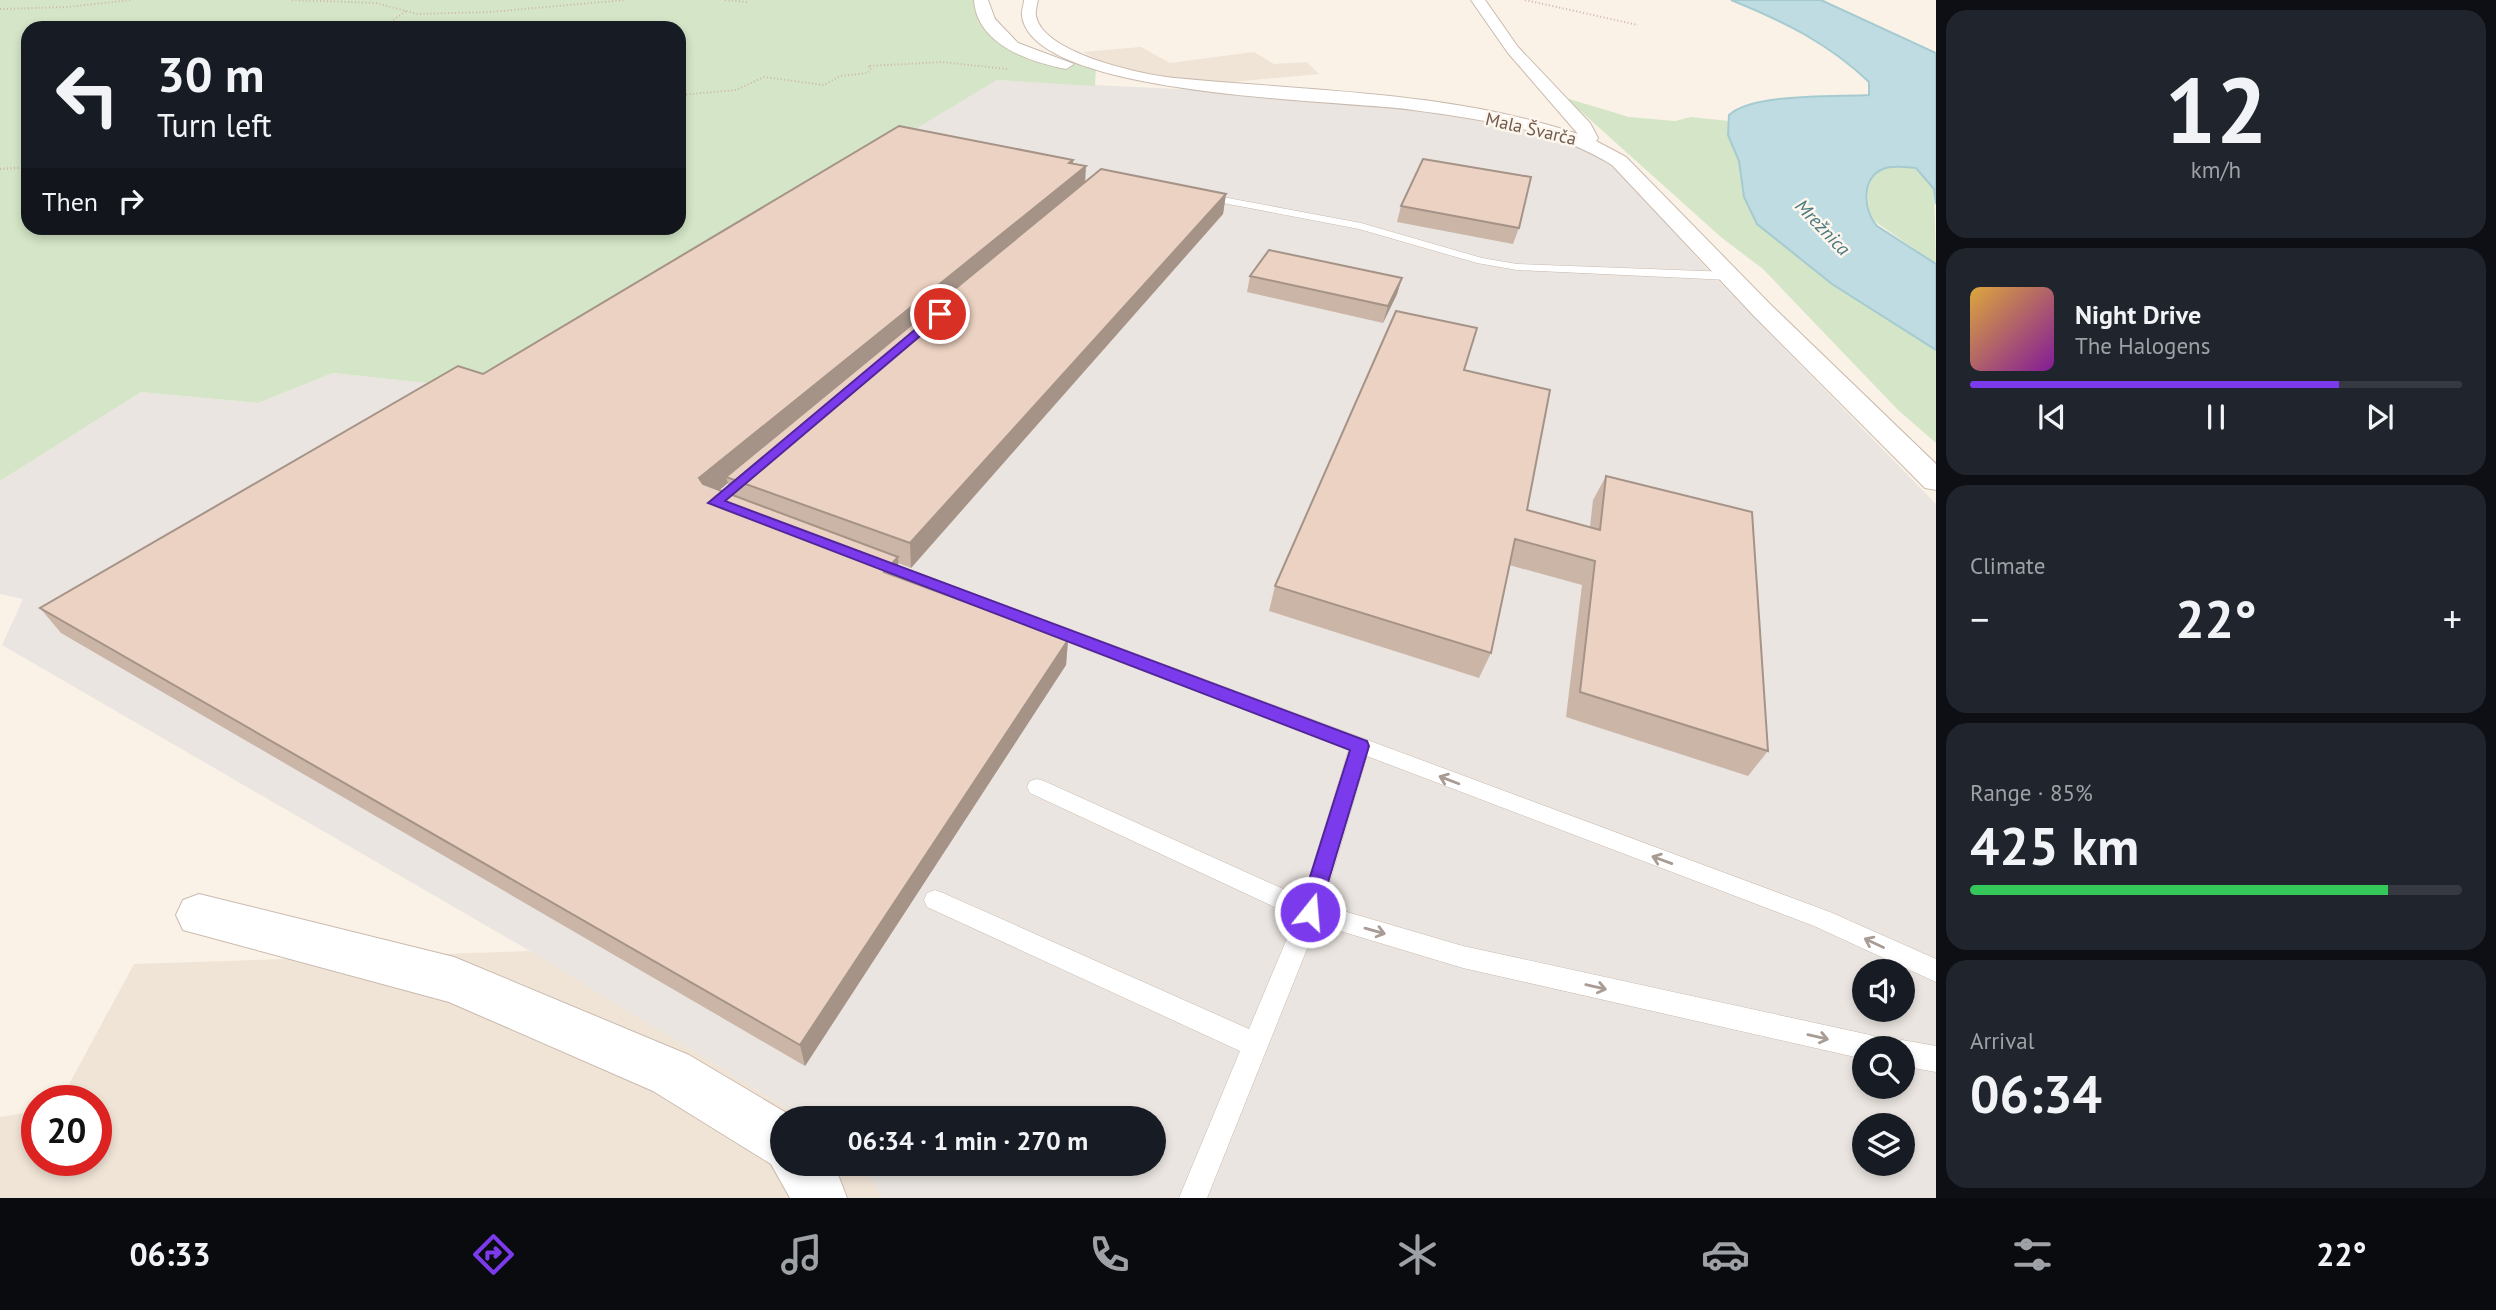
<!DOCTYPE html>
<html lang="en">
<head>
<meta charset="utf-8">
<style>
  :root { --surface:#171b24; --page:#20242c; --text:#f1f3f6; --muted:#9ea1a6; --line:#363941; --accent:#7c3aed }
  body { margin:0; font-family:"PT Sans",sans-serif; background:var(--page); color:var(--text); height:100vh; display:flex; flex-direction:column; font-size:26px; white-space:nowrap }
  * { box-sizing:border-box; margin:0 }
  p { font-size:23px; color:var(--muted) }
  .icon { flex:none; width:38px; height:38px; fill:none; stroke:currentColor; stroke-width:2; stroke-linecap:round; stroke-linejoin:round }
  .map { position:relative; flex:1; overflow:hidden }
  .details { display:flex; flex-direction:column; gap:10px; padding:10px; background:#0d0f14; width:560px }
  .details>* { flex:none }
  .guide { position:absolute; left:21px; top:21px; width:665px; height:214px; border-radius:21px; box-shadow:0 4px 10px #0003; background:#171b24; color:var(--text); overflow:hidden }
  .buttons { position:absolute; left:1852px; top:959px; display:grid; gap:14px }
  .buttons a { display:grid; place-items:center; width:63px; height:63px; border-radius:50%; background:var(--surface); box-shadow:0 4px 10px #0003; font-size:35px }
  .speed { position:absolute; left:21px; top:1085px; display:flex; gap:14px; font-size:35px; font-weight:700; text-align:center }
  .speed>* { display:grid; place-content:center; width:91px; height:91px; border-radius:50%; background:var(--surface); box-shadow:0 4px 10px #0003; line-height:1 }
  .speed .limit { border:10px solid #d22; background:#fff; color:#111 }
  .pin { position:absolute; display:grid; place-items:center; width:60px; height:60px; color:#fff; margin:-30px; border:4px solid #fff; border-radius:50%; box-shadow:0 2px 7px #0007 }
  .me { position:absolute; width:77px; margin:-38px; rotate:17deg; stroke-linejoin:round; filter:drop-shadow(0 0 5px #0008) }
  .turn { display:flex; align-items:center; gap:24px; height:147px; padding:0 21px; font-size:32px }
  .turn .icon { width:91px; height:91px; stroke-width:2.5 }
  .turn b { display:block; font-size:49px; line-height:60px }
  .then { display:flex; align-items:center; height:66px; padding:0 21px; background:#0003; gap:14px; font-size:26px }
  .big { font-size:52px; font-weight:700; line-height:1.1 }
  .details .card { flex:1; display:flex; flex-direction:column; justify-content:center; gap:10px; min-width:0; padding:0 24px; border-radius:21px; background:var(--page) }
  .details .dial { align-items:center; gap:0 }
  .dial b { font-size:91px; line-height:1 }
  .song { display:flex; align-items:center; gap:21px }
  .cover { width:84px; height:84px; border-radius:10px; background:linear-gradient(135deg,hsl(40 70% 55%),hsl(290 70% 35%)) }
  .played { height:7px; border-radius:4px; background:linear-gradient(90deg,var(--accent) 75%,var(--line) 75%) }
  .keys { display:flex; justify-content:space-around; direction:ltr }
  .heat { display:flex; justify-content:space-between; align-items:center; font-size:38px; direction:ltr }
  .charge { height:10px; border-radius:5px; background:linear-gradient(90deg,#34c759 85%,var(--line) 0) }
  .trip { position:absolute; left:770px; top:1106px; width:396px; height:70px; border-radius:35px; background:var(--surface); box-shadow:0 4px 10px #0003; font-weight:700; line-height:70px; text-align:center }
  .tabs { display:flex; height:112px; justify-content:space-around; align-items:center; background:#090b0e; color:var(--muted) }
  .tabs .icon { width:49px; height:49px }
  .tabs .active { color:var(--accent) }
  .tabs b { font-size:32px; color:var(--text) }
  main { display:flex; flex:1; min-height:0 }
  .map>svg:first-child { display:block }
</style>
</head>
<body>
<main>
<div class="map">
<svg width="1936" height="1198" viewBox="0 0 1936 1198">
  <rect width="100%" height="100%" fill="#faf2e7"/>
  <g fill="#f0e4d6">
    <path d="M1141,47l29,16 84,-11 20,12 33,-2 12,12 -86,8 1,4 -69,-6 -60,-16 -22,-12z"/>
    <path d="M530,951l273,167h-21v46h80l20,34h-882v-81l37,-6v49h59v-59h-36l74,-137z"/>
  </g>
  <path fill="#eae5e0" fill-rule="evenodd" d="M997,80l258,13 180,18 140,32 29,11 105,117 227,233v694h-1054l-20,-34h291v-46h-350l-273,-167 -528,-306 21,-46 -23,-5v-113l141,-89 117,11 75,-30 104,11 440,-234zM1864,971h38v39h-38zM1864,1048h38v39h-38zM1864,1125h38v39h-38z"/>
  <g fill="#d4e6c7" fill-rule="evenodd">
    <path d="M0,0h987v7l29,35 33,15 47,9 -1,20 -98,-6 -496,297 -64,7 -104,-11 -75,30 -117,-11 -141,89zM28,28h651v200h-651z"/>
    <path d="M1566,98l63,19 46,4 16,-4 38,4 -1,14 11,26 5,36 13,27 75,60 104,66v93l-38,-33 -135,-141 -41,-31z"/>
    <path d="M1885,167l31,1 18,21 2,75 -66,-46c-3,-23 -6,-38 15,-51z"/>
  </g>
  <path fill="#bedce1" stroke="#a5cbd1" stroke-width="2" d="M1731,0h90l115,53v151l-2,-15 -18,-21c-10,-1 -25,-3 -33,1 -22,9 -20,42 -6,57l59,38v86l-104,-66 -75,-60 -13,-27 -5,-36 -11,-26 1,-20c24,-22 106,-18 140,-20v-13c-41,-39 -86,-61 -138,-82z"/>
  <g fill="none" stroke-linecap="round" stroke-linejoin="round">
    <g stroke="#cabaae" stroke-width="1">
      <g id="service">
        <path d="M1201,193l160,30 121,35 35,6 212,8 6,4 -6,4 -212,-10 -40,-7 -118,-34 -162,-31 -1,-2z"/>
        <path d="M878,558l952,354 106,47v23l-122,-56 -447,-170 -44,149 140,41 407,89 9,4 4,9h-19v11l-401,-91 -146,-44 -110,274h-28l61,-147 -313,-144 -3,-7 3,-7 8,-3 8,3 306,136 47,-112 -266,-124 -3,-6 3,-6 7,-2 7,2 259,117 46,-149 -477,-181 -2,-4z"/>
        <path d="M1902,1040l34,6v26l-34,-6v-18h-11l2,-4z"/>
      </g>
    </g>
    <g stroke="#cabaae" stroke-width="2">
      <g id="minor">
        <path d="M974,0h14l7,19 23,24 56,21 -8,5c-36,-7 -89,-24 -92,-69z"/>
        <path d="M1024,0h14c-1,5 -3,12 -2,16 7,38 108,59 139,62 135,13 274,13 403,56l-70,-81 -37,-53h14l33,47 72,76 8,15 -2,3 30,16 145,148 165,159v26l-11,-2 -172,-173 -141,-150c-57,-36 -133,-46 -199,-55 -66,-10 -380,-12 -391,-94 -1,-5 2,-11 2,-16z"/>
        <path d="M199,894l255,63 235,98 106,63h-13v46h52l13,34h-57l-19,-34 -118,-73 -204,-89 -266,-72 -7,-15 7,-15z"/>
      </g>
    </g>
    <g stroke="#d0b5a5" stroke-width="2" stroke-dasharray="1 2.5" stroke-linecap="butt">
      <path d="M292,0l84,3 41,11 73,-2 135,-12"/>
      <path d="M725,0l23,2"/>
      <path d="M1525,0l113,25"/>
      <path d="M0,9l67,-2 64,-7"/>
      <path d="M382,28l24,-17"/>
      <path d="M679,95l57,-5 28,-13 60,8 16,-9 28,-3 3,-5 -3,-2 74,-4 65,7"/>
    </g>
    <path stroke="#d0b5a5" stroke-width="2.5" stroke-dasharray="1 2.5" stroke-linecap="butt" d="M0,169l28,-2"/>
    <use href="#service" fill="#fff" fill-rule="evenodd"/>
    <use href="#minor" fill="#fff" fill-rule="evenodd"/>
  </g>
  <g fill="#cbb5a7" fill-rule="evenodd">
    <path d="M1073,160v4l12,18 141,12 -3,20 -312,354 -13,-5 1,14 169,63 -2,25 -261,401 -744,-433 -21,-25 443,-234zM728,483l2,11 -11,-4z"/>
    <path d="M1401,206l118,22 -6,16 -116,-22z"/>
    <path d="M1250,276l152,2 -5,16 -14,29 -136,-31z"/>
    <path d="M1464,370l63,140 63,17 3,-27 13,-24 162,275 -20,25 -182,-59 16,-132 -73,-20 -18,88 -12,25 -210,-67 6,-25z"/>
  </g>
  <g fill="#a59388">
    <path d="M1073,160l-1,18 14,-12 -1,20 -359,291 2,6 -24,20 -5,-25z"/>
    <path d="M1226,194l-3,20 -312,354 -1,-25z"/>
    <path d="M1402,278l-5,16 -14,29 5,-17z"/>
    <path d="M898,557l1,24 -15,-9z"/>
    <path d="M1068,640l-2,25 -261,401 -5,-21z"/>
  </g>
  <g fill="#ecd2c2" stroke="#a59388" stroke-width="2">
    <path d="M899,126l174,34 -4,3 17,3 -387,312 4,6 195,73 -14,15 184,68 -268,405 -760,-437 418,-242 25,8z"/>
    <path d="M1423,159l108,18 -12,51 -118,-22z"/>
    <path d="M1101,169l125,25 -316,349 -184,-66z"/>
    <path d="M1269,250l133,28 -14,28 -138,-30z"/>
    <path d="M1396,311l81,17 -13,42 86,20 -23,120 73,20 6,-54 146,36 16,239 -188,-59 15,-131 -80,-22 -24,114 -216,-67z"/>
  </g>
  <defs><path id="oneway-shaft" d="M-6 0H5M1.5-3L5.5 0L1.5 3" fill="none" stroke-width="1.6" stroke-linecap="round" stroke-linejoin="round" transform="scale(1.75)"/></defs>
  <g stroke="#a99c95">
    <use href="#oneway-shaft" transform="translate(1449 780) rotate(-159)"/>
    <use href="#oneway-shaft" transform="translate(1662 860) rotate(-160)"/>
    <use href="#oneway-shaft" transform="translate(1375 931) rotate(16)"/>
    <use href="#oneway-shaft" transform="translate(1874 943) rotate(-155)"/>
    <use href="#oneway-shaft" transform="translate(1596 987) rotate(13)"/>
    <use href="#oneway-shaft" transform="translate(1818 1037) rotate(13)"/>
  </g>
  <path fill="#7c3aed" stroke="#51269a" stroke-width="2" d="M936,312l10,2 -221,187 642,240 2,5 -52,173 -7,3 -8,-3 -3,-7 51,-162 -642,-247z"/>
  <g text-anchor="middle" stroke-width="5" stroke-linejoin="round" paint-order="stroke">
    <g font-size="18" fill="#705a4e" stroke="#fdf6ed">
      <text transform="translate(1531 129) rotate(13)" y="6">Mala Švarča</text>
    </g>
    <g font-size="19" font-style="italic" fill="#4b7980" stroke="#fdf6ed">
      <text transform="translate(1823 227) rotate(46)" y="7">Mrežnica</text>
    </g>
  </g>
</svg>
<div class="buttons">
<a><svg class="icon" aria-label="sound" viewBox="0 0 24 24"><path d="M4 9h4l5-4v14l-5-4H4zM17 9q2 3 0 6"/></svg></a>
<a><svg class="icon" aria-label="search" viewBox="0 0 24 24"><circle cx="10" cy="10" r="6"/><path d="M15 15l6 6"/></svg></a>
<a><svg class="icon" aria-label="layers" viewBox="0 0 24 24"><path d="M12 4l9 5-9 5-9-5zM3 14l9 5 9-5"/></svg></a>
</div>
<div class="speed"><div class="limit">20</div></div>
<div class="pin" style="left:940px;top:314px;background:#d93025"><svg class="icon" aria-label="arrive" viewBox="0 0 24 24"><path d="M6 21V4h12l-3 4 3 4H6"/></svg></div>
<svg class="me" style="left:1310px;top:912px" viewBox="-20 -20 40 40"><circle r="17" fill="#7c3aed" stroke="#fff" stroke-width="3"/><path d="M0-11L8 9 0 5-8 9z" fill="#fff"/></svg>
<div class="trip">06:34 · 1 min · 270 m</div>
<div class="guide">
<div class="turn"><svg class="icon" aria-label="left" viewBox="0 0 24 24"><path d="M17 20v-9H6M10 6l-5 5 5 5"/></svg><div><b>30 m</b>Turn left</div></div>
<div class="then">Then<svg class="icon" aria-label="right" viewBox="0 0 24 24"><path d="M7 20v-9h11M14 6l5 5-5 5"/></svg></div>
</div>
</div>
<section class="details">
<div class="card dial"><b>12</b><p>km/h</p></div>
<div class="card">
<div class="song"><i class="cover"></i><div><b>Night Drive</b><p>The Halogens</p></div></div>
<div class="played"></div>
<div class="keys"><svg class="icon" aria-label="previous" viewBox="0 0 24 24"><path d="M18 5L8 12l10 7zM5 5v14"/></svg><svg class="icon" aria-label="pause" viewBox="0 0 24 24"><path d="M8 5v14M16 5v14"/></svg><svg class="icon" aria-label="next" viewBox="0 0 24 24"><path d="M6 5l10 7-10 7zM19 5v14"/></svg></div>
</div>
<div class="card"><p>Climate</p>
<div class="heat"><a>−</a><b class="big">22°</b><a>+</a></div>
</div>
<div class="card"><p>Range · 85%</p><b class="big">425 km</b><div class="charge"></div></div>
<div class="card"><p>Arrival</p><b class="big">06:34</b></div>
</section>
</main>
<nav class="tabs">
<b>06:33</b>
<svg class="icon active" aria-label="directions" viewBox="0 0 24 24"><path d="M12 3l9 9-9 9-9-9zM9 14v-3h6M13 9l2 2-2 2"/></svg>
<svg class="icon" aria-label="music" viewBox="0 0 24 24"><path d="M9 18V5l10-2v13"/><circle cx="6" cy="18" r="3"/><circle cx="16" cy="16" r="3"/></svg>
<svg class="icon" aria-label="phone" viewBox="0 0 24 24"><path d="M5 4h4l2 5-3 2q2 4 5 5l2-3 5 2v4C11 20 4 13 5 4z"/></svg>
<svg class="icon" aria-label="climate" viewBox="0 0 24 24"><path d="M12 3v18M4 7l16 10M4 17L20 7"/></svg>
<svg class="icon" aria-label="car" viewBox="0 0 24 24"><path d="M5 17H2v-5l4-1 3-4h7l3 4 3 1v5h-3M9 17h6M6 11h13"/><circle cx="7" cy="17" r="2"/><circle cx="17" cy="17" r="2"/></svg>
<svg class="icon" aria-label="filters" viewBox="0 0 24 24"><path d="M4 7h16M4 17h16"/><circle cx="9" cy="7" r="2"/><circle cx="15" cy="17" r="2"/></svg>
<b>22°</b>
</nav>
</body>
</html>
